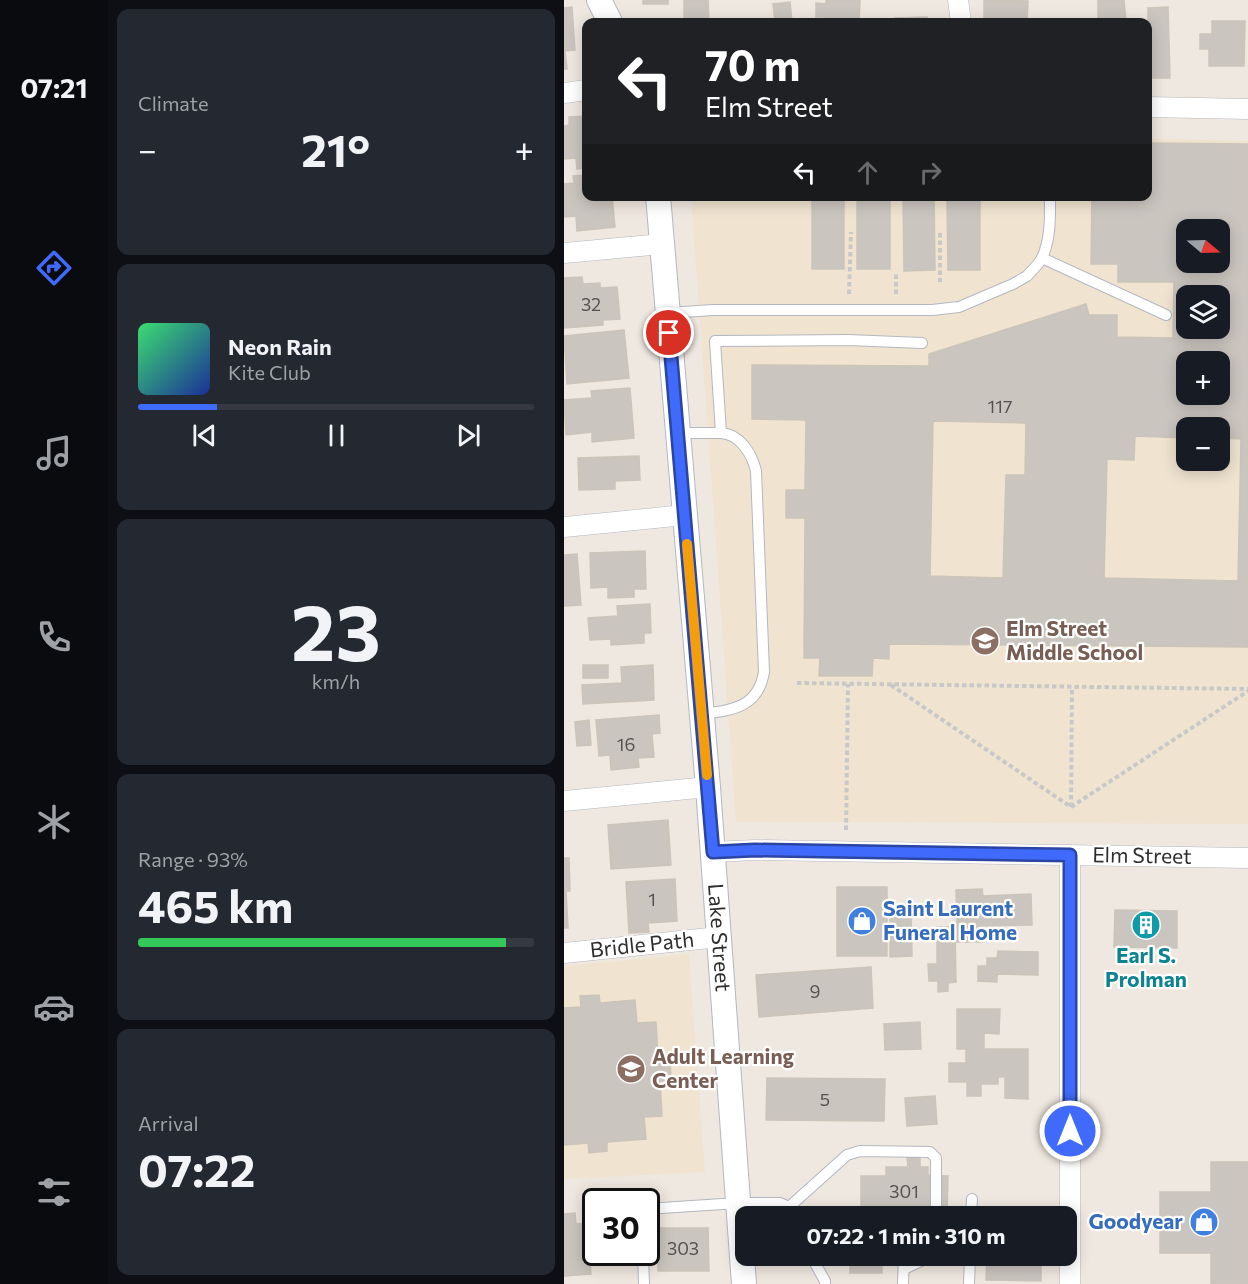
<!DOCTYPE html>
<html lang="en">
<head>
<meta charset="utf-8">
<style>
  :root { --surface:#171b24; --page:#242831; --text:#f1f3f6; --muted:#9ea1a6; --line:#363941; --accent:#406afb }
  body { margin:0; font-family:Commissioner,sans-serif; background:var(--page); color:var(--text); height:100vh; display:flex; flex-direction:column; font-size:22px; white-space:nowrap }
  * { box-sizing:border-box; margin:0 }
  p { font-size:20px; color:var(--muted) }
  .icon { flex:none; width:33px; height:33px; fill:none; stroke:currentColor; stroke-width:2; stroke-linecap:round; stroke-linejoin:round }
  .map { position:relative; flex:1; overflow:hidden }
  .drawer { display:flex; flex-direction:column; gap:9px; padding:9px; background:#0d0f14; width:456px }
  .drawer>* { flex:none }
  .hud { position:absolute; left:18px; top:18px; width:570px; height:183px; border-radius:12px; box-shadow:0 3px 15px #0003; background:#202124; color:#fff; overflow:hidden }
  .needle { width:39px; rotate:109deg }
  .fabs { position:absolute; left:612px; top:219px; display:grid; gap:12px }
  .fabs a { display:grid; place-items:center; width:54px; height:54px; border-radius:12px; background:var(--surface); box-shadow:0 3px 15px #0003; font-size:30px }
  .speed { position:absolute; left:18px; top:1188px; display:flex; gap:12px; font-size:30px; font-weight:700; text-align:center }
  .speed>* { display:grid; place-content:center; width:78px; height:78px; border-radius:50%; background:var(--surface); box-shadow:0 3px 15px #0003; line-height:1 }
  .speed .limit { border:3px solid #111; border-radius:9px; background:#fff; color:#111 }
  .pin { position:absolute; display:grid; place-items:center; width:51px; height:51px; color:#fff; margin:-26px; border:3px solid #fff; border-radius:50%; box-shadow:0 2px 6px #0007 }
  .me { position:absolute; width:66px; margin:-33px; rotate:0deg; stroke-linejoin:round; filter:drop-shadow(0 0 4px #0008) }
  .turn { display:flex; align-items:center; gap:21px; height:126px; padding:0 24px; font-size:27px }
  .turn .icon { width:78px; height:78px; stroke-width:2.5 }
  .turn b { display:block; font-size:42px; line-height:51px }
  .lanes { display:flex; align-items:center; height:57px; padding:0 24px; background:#0003; justify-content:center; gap:30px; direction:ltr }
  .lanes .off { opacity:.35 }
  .big { font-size:45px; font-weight:700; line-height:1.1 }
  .drawer .tile { flex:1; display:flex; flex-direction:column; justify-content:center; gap:9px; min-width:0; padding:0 21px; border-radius:12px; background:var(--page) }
  .drawer .dial { align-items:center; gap:0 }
  .dial b { font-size:78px; line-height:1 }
  .song { display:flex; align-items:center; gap:18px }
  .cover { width:72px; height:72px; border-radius:9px; background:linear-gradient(135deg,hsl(140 70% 55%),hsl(230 70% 35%)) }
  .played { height:6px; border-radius:3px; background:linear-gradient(90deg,var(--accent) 20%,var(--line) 20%) }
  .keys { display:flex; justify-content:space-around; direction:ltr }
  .heat { display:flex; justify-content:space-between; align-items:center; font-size:33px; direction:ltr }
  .charge { height:9px; border-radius:4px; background:linear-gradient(90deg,#34c759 93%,var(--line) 0) }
  .trip { position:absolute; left:171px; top:1206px; width:342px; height:60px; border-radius:12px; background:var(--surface); box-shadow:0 3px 15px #0003; font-weight:700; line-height:60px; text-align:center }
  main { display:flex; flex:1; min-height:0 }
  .tab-bar { display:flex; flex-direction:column; width:108px; justify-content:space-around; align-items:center; background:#090b0e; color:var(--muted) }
  .tab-bar .icon { width:42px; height:42px }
  .tab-bar .current { color:var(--accent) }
  .tab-bar b { font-size:27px; color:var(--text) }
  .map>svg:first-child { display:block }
</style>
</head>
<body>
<main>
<nav class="tab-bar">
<b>07:21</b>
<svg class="icon current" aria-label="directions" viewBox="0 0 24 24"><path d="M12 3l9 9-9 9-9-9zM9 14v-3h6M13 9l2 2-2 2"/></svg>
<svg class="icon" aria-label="music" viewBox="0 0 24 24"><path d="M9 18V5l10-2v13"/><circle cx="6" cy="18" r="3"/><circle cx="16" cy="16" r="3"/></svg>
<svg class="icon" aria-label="phone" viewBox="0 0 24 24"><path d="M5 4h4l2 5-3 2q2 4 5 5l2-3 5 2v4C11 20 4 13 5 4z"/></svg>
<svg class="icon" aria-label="climate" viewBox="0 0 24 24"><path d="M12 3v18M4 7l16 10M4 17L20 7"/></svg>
<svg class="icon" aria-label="car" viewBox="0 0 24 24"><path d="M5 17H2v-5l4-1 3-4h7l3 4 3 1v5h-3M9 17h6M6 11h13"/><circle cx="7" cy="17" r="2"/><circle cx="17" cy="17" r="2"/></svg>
<svg class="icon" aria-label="filters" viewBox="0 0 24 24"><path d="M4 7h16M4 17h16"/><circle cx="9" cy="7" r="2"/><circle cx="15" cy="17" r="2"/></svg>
</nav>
<section class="drawer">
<div class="tile"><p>Climate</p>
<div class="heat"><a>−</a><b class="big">21°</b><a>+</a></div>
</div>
<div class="tile">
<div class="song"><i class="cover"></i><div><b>Neon Rain</b><p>Kite Club</p></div></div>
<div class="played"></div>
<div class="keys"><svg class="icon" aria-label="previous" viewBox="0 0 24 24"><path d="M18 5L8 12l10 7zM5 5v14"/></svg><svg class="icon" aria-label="pause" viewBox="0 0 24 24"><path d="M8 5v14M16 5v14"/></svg><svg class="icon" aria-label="next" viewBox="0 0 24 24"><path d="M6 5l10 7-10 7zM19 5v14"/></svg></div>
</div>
<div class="tile dial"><b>23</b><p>km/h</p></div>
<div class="tile"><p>Range · 93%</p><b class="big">465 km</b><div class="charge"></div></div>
<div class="tile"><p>Arrival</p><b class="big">07:22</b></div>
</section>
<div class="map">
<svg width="684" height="1284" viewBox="0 0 684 1284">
  <rect width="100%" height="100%" fill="#efe8e0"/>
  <g fill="#f0e4d0" fill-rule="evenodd">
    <path d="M584,138l100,3v683l-512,-2 -45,-625 457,-1zM622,230h34v32h-34zM622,296h34v32h-34zM622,362h34v32h-34zM622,428h34v32h-34z"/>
    <path d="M125,954l16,218 -141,7v-213z"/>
  </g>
  <g fill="#cac5bf" stroke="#cac4b9" stroke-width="1.5" fill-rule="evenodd">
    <rect x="79" y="0" width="25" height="4"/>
    <path d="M120,0h24l1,22h-25z"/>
    <path d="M262,0h34l-1,22h-34v-5h-9v-14l10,1z"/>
    <path d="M420,0l44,1 -1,21h-43z"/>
    <path d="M534,0h26l2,22h-28z"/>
    <path d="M226,2l2,20h-17l-2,-18z"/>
    <path d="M8,7l3,43 -10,1 2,18h-3v-61z"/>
    <path d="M604,7l2,71h-22v-70z"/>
    <path d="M363,17v5h-32v-4z"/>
    <path d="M483,20l29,1v1h-29z"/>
    <path d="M648,21h33l-1,45h-35v-17h-9v-15h12z"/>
    <path d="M22,116v52l-9,1 -1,-11 -12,1v-33l5,-1v-8z"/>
    <path d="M584,143l100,1v503l-359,-3v15l-16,-1 -1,18h-53l1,-18h-16l1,-140h-19v-28h19l1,-70 -54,-1v-54l177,1v-12l157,-50 3,11h28v22l56,1 1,-56h-56v-18h-27l1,-68h56zM622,230h34v32h-34zM622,296h34v32h-34zM622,362h34v32h-34zM369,421l93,2 -1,52h-19l-3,103 -73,-2zM622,428h34v10l21,1 -3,142 -134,-3 3,-119 27,1 1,-24 51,2z"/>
    <path d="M22,175v21h26l3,31 -38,4 -1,-15 -12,1v-33l10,-1 -1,-7z"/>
    <rect x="248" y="196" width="32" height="73"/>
    <rect x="293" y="196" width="33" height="73"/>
    <path d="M339,196h31l1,74 -31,1z"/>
    <path d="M383,196h33v74h-32z"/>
    <path d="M18,277l1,7 17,-1v5l17,-1 3,32 -17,1v5l-39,3v-50z"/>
    <path d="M60,330l5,48 -62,6 -3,-48z"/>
    <path d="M66,388l4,50 -42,4v-10l-26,3 -2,-35 28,-2 -1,-7z"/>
    <path d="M75,456l1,24 -25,1v8l-36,1 -1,-32z"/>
    <path d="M81,551l1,38h-12v8l-26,1v-11l-17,1 -1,-35z"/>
    <path d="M13,554l4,51 -17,1v-51z"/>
    <path d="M86,604l1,29h-7v10l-33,2v-6l-21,1 -2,-22 30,-2 -1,-10z"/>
    <rect x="19" y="665" width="25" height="13"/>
    <path d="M89,665l1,35 -71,4 -1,-19 40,-2 -1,-16z"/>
    <path d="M95,715l1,18 -8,1 2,23 -16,1 1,9 -28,3 -1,-15 -11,1 -3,-36z"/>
    <path d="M25,720l2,25 -14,1 -2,-24z"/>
    <path d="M104,820l3,45 -60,4 -3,-44z"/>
    <path d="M0,858h5l1,33h-4l2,37h-4z"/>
    <path d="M111,879l2,42 -29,2 1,9 -20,1 -3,-51z"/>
    <rect x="273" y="887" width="50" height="69"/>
    <path d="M418,889l1,7 48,-2 1,31 -50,1v16h-25l-1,-52z"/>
    <path d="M551,910l62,1v37l-63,-1z"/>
    <path d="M347,917l1,39 -22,1v-39z"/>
    <path d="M373,927h18l1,55 -8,1v8l-10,1v-11h-9l-1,-17h9z"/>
    <path d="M434,951l40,1v23l-41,-1v8l-19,-1v-15h9v-8h10z"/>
    <path d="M307,967l2,41 -114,9 -3,-42z"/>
    <path d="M35,995l1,8 35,-3 2,23 19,-1 2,35h12l1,23 -11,1 2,35 -18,1 2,22 -39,3v9l-18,2 -1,-10 -24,2v-137l17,-1 -1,-11z"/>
    <path d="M393,1009h43l-1,25 -15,-1v16h44v50l-23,-1v-21h-7v7h-17v12h-14v-14h-18v-19h17v-14h-9z"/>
    <path d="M356,1022l1,27 -36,1 -1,-26z"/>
    <path d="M203,1078l118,1 -1,42 -118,-1z"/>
    <path d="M371,1096l2,28 -30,2 -2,-28z"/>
    <path d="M343,1157l13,1v9h8v8l20,1 -1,38h-20v-5l-66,-1v-32h25v-9h22z"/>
    <path d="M647,1162h37v122h-37v-31h-51v-61h51z"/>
    <rect x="423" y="1207" width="54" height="9"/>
    <path d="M11,1213l1,11 11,-1 4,51 -27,2v-62z"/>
    <path d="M93,1228h51l1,43h-51z"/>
    <rect x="286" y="1256" width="32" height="17"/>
    <path d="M389,1256h88v25l-55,-1 1,-23z"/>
  </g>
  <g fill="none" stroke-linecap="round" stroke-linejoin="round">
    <g stroke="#b3b7c1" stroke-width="12">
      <g id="service">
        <path d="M486,196c0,21 1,42 -8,62l124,57"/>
        <path d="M104,313l45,-3h219l27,-3 54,-23 14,-8 11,-12 4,-6"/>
        <path d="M114,433h43l-6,-92 133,-1 74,3"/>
        <path d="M138,714c30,-4 56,-6 62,-42l-8,-201c-4,-17 -16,-37 -35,-38"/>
        <path d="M225,1207l58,-52 13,-4 70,1 6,6v58"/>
        <path d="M82,1209l92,-6h42l9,4 3,9"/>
        <path d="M407,1216l1,-17"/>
        <path d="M79,1252l1,32"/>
        <path d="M247,1256l14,25v3"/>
        <path d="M340,1269l17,-8 3,-5"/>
        <path d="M339,1284l1,-28"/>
        <path d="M405,1284l1,-28"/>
      </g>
    </g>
    <g stroke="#b3b7c1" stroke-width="21">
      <g id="minor">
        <path d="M394,0l3,22"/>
        <path d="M0,93l22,-3"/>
        <path d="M584,107l100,2"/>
        <path d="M0,253l98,-9"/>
        <path d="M0,527l121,-12"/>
        <path d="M0,801l144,-14"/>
        <path d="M149,852l42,-2 493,8"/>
        <path d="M0,953l155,-16"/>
        <path d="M506,1284v-429"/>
      </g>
    </g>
    <g stroke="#b3b7c1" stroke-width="26">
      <g id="tertiary">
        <path d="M35,0l11,22"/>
        <path id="s1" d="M94,196l50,591 36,497"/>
      </g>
    </g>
    <g stroke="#c8c8c8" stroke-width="4" stroke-dasharray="4.5 3" stroke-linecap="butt">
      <path d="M376,233v49"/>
      <path d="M285,294l2,-62"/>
      <path d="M332,294v-20"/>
      <path d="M233,683l451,6"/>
      <path d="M327,685l180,122 177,-116"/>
      <path d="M507,807l1,-120"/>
      <path d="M282,830l2,-146"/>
    </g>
    <use href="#service" stroke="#fff" stroke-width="10"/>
    <use href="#minor" stroke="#fff" stroke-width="20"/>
    <use href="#tertiary" stroke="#fff" stroke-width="24"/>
  </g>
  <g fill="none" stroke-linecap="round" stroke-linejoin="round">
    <g stroke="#2a45a3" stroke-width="15">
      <path id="route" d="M105,333l44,519 42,-2 315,5v276"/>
    </g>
    <use href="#route" stroke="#406afb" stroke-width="10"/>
    <path stroke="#f59e0b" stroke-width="10" d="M123,544l20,231"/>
  </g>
  <defs>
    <g id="school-disc" transform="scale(1.5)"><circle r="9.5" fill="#8d6e63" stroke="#fff"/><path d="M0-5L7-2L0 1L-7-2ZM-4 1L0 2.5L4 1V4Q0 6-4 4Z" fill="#fff"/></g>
    <g id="shop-disc" transform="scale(1.5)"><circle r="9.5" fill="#3f7fe0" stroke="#fff"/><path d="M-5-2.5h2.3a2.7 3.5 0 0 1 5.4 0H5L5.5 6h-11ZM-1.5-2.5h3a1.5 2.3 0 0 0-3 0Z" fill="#fff"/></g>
    <g id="building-disc" transform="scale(1.5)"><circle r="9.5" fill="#0f9aa8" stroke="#fff"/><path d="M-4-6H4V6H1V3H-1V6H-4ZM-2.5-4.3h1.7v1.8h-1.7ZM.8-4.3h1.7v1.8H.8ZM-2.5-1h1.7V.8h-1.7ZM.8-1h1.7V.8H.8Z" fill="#fff"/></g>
  </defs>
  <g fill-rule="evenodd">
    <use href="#school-disc" x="421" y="641"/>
    <use href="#shop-disc" x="298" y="921"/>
    <use href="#building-disc" x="582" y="925"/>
    <use href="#school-disc" x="67" y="1069"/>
    <use href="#shop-disc" x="640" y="1222"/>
  </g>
  <g text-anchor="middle" stroke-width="4.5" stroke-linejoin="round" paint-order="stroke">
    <g font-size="18" fill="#545352">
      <text x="27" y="311">32</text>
      <text x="436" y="413">117</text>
      <text x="62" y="751">16</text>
      <text x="88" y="906">1</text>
      <text x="251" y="998">9</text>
      <text x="261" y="1106">5</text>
      <text x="340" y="1198">301</text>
      <text x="119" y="1255">303</text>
    </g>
    <g font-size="21" font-weight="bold" fill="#785e54" stroke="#fff" text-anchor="start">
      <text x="442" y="636">Elm Street<tspan x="442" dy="24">Middle School</tspan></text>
      <text x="88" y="1064">Adult Learning<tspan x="88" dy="24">Center</tspan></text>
    </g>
    <g font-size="21" fill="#2d2d2d" stroke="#fff">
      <text transform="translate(578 856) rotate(1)" y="7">Elm Street</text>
      <text dy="7" stroke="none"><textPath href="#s1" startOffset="744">Lake Street</textPath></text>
      <text transform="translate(78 945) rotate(-6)" y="7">Bridle Path</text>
    </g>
    <g font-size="21" font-weight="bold" fill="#366cbe" stroke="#fff" text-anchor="start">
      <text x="319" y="916">Saint Laurent<tspan x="319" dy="24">Funeral Home</tspan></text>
      <text x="619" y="1229" text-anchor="end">Goodyear</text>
    </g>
    <g font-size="21" font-weight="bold" fill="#0d838f" stroke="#fff">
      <text x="582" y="963">Earl S.<tspan x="582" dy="24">Prolman</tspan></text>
    </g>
  </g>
</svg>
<div class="fabs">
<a><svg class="needle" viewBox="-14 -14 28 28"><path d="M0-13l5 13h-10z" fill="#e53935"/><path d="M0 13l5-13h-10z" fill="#9ea1a6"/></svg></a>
<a><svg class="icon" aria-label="layers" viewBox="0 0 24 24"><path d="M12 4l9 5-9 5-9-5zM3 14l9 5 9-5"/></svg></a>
<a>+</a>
<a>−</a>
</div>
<div class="speed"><div class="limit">30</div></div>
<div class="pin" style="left:105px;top:333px;background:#d93025"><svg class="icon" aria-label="arrive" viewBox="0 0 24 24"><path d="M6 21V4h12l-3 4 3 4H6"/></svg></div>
<svg class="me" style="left:506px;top:1131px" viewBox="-20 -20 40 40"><circle r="17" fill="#406afb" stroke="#fff" stroke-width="3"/><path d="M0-11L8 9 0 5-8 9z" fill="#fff"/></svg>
<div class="trip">07:22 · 1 min · 310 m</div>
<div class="hud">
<div class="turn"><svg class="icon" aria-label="left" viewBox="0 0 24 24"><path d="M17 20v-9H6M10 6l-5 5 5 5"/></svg><div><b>70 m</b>Elm Street</div></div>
<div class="lanes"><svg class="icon" aria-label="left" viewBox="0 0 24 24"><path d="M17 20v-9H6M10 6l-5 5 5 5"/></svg><svg class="icon off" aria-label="ahead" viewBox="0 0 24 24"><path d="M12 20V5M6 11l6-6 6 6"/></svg><svg class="icon off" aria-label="right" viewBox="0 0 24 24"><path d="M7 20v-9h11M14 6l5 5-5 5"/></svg></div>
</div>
</div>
</main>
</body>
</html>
